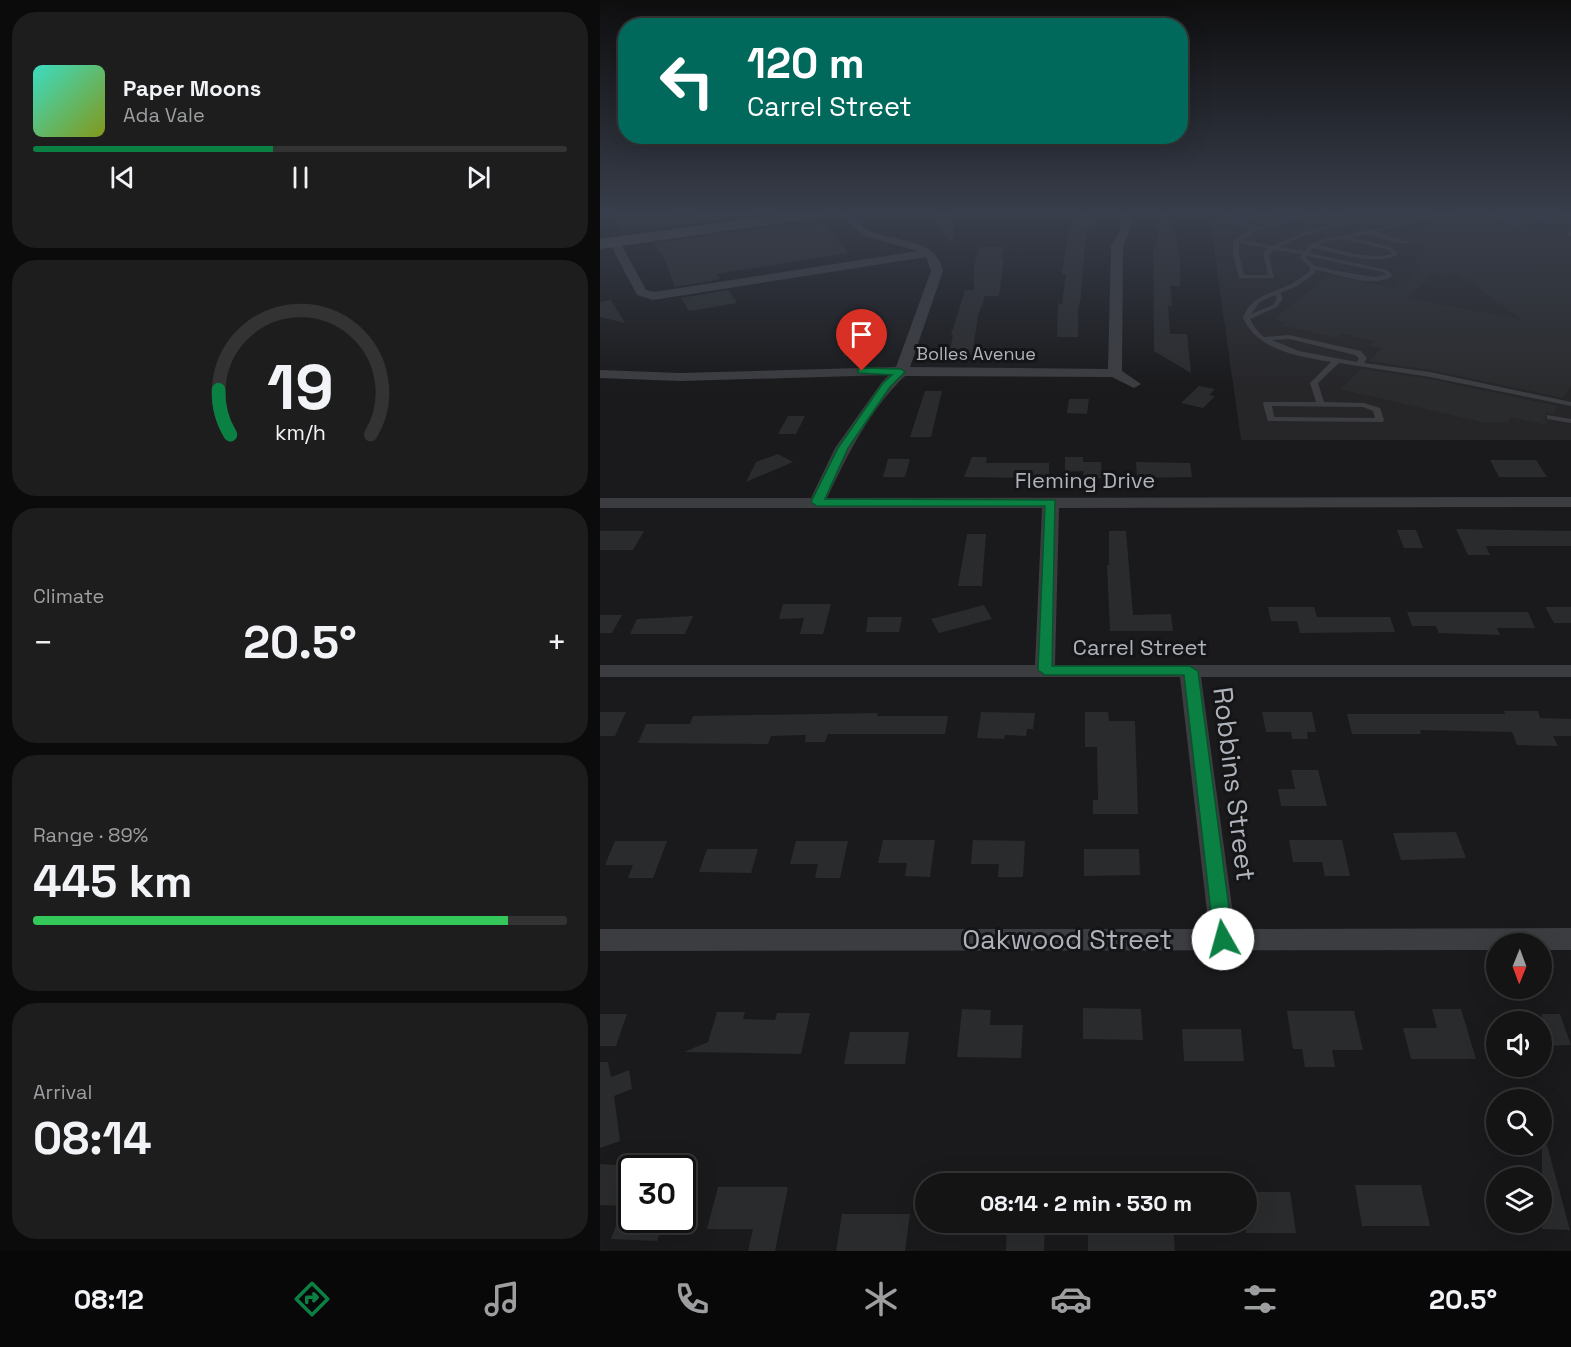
<!DOCTYPE html>
<html lang="en">
<head>
<meta charset="utf-8">
<style>
  :root { --surface:#141415; --page:#1d1d1e; --text:#f1f3f6; --muted:#9d9ea0; --line:#333334; --accent:#0b8043 }
  body { margin:0; font-family:"Space Grotesk",sans-serif; background:var(--page); color:var(--text); height:100vh; display:flex; flex-direction:column; font-size:22px; white-space:nowrap }
  * { box-sizing:border-box; margin:0 }
  p { font-size:20px; color:var(--muted) }
  .icon { flex:none; width:33px; height:33px; fill:none; stroke:currentColor; stroke-width:2; stroke-linecap:round; stroke-linejoin:round }
  .map { position:relative; flex:1; overflow:hidden }
  .drawer { display:flex; flex-direction:column; gap:12px; padding:12px; background:#0b0b0c; width:600px }
  .drawer>* { flex:none }
  .top-card { position:absolute; left:18px; top:18px; width:570px; height:126px; border-radius:24px; box-shadow:0 6px 24px #0002,0 0 0 2px var(--line); background:#00695c; color:#fff; overflow:hidden }
  .needle { width:39px; rotate:181deg }
  .buttons { position:absolute; left:886px; top:933px; display:grid; gap:12px }
  .buttons a { display:grid; place-items:center; width:66px; height:66px; border-radius:50%; background:var(--surface); box-shadow:0 6px 24px #0002,0 0 0 2px var(--line); font-size:30px }
  .speed { position:absolute; left:18px; top:1155px; display:flex; gap:12px; font-size:30px; font-weight:700; text-align:center }
  .speed>* { display:grid; place-content:center; width:78px; height:78px; border-radius:50%; background:var(--surface); box-shadow:0 6px 24px #0002,0 0 0 2px var(--line); line-height:1 }
  .speed .limit { border:3px solid #111; border-radius:9px; background:#fff; color:#111 }
  .pin { position:absolute; display:grid; place-items:center; width:51px; height:51px; color:#fff; margin:-62px -26px; border-radius:50% 50% 50% 0; rotate:-45deg; box-shadow:0 0 6px #0007 }
  .pin .icon { rotate:45deg }
  .me { position:absolute; width:66px; margin:-33px; rotate:353deg; stroke-linejoin:round; filter:drop-shadow(0 0 4px #0008) }
  .turn { display:flex; align-items:center; gap:21px; height:126px; padding:0 30px; font-size:27px }
  .turn .icon { width:78px; height:78px; stroke-width:2.5 }
  .turn b { display:block; font-size:42px; line-height:51px }
  .big { font-size:45px; font-weight:700; line-height:1.1 }
  .drawer .tile { flex:1; display:flex; flex-direction:column; justify-content:center; gap:9px; min-width:0; padding:0 21px; border-radius:24px; background:var(--page) }
  .drawer .dial { align-items:center; gap:0 }
  .dial svg { height:156px; overflow:visible; fill:none; stroke:var(--line); stroke-width:7; stroke-linecap:round; text-anchor:middle }
  .dial text { fill:var(--text); stroke:none }
  .song { display:flex; align-items:center; gap:18px }
  .cover { width:72px; height:72px; border-radius:9px; background:linear-gradient(135deg,hsl(170 70% 55%),hsl(70 70% 35%)) }
  .played { height:6px; border-radius:3px; background:linear-gradient(90deg,var(--accent) 45%,var(--line) 45%) }
  .keys { display:flex; justify-content:space-around; direction:ltr }
  .heat { display:flex; justify-content:space-between; align-items:center; font-size:33px; direction:ltr }
  .charge { height:9px; border-radius:4px; background:linear-gradient(90deg,#34c759 89%,var(--line) 0) }
  .trip { position:absolute; left:315px; top:1173px; width:342px; height:60px; border-radius:30px; background:var(--surface); box-shadow:0 6px 24px #0002,0 0 0 2px var(--line); font-weight:700; line-height:60px; text-align:center }
  .dock { display:flex; height:96px; justify-content:space-around; align-items:center; background:#080808; color:var(--muted) }
  .dock .icon { width:42px; height:42px }
  .dock .current { color:var(--accent) }
  .dock b { font-size:27px; color:var(--text) }
  main { display:flex; flex:1; min-height:0 }
  .map>svg:first-child { display:block }
</style>
</head>
<body>
<main>
<section class="drawer">
<div class="tile">
<div class="song"><i class="cover"></i><div><b>Paper Moons</b><p>Ada Vale</p></div></div>
<div class="played"></div>
<div class="keys"><svg class="icon" aria-label="previous" viewBox="0 0 24 24"><path d="M18 5L8 12l10 7zM5 5v14"/></svg><svg class="icon" aria-label="pause" viewBox="0 0 24 24"><path d="M8 5v14M16 5v14"/></svg><svg class="icon" aria-label="next" viewBox="0 0 24 24"><path d="M6 5l10 7-10 7zM19 5v14"/></svg></div>
</div>
<div class="tile dial"><svg viewBox="0 0 100 80">
<path d="M14 69A42 42 0 1 1 86 69"/>
<path d="M14 69A42 42 0 0 1 8 46" stroke="#0b8043"/>
<text x="50" y="56" font-size="32" font-weight="700">19</text>
<text x="50" y="72" font-size="11">km/h</text>
</svg></div>
<div class="tile"><p>Climate</p>
<div class="heat"><a>−</a><b class="big">20.5°</b><a>+</a></div>
</div>
<div class="tile"><p>Range · 89%</p><b class="big">445 km</b><div class="charge"></div></div>
<div class="tile"><p>Arrival</p><b class="big">08:14</b></div>
</section>
<div class="map">
<svg width="971" height="1251" viewBox="0 0 971 1251">
  <rect width="100%" height="100%" fill="#1a1a1c"/>
  <path fill="#262629" d="M609,213h362v227h-330z"/>
  <g fill="#2a2b2d" fill-rule="evenodd">
    <path d="M14,213h62v3l23,-3h74l-125,17 -2,-4 -25,3z"/>
    <path d="M328,213h27l-2,32z"/>
    <path d="M557,213h14l1,17h4l4,30v26h-10l2,20h-4l2,28h17l4,39 -37,-22 -1,-105h4z"/>
    <path d="M480,214h14l-1,15h-7l-5,67 -3,14v27h-21l1,-34 4,1 4,-30h-4l6,-38 6,-18h6z"/>
    <path d="M858,217l42,6 13,7 8,-3 44,7v4h6v148l-8,12 -133,-28 -61,-9 13,-13 -12,-2 5,-5 -33,-7 -5,4 -56,-13 4,-3 -11,-3 55,-44 66,13 26,-23 -9,-2 15,-13 -6,-1 3,-2 -15,-3 -1,-5 22,-18zM837,271l6,5 15,-2 63,45 -114,-21z"/>
    <path d="M226,224l22,29 -132,21 4,5 -45,8 -13,-33h-2l-6,-11 129,-18 1,4z"/>
    <path d="M379,247h24l-2,11h3l-5,38h-14l-7,20 -6,39 -23,-1 4,-19h-2l14,-45h9v-24z"/>
    <path d="M128,290l9,13 -48,8 -8,-13z"/>
    <path d="M11,300l14,23 -25,-6v-15z"/>
    <path d="M262,329h15l-8,27h-26l10,-24h8z"/>
    <path d="M761,369l69,10 128,27 -5,8 -7,-1 -1,6 3,2 -3,4 -34,-8 -3,5 -22,1 -146,-34z"/>
    <path d="M599,386l16,3 -6,6 6,1 -12,12 -22,-5z"/>
    <path d="M325,391h17l-11,46h-21z"/>
    <path d="M469,399h20l-2,15 -20,-1z"/>
    <path d="M188,416h17l-9,18h-18z"/>
    <path d="M178,454l15,8 -47,20 10,-20z"/>
    <path d="M372,457h15l-1,6h63v15l-85,-1z"/>
    <path d="M465,457h18v5h18l1,16h-18l-1,-7 -18,1z"/>
    <path d="M288,459h22l-5,18h-22z"/>
    <path d="M890,460h46l11,17h-48z"/>
    <path d="M536,462l54,1 2,14 -55,1z"/>
    <path d="M856,529l115,2v15h-85l4,9h-22z"/>
    <path d="M797,530h19l7,18h-19z"/>
    <path d="M0,531h44l-11,19h-33z"/>
    <path d="M509,531h17l7,84 38,-1 2,17h-63l-3,-66h2z"/>
    <path d="M367,534h19l-4,52h-24z"/>
    <path d="M183,604h48l-8,30h-23l4,-16 -25,1z"/>
    <path d="M384,605l8,14 -53,14 -8,-14z"/>
    <path d="M668,607h46l3,10h73l5,15 -95,1 -3,-12h-26z"/>
    <path d="M945,607h26v16h-17z"/>
    <path d="M807,612h121l7,16h-38l3,7 -61,-2 -3,-7h-24z"/>
    <path d="M0,615h22l-10,18h-12z"/>
    <path d="M93,616l-8,18h-55l7,-15z"/>
    <path d="M268,617h34l-3,15h-33z"/>
    <path d="M904,711h34l2,7 31,1v17h-18l5,10 -41,-1 -5,-13 -92,-2 1,4h-69l-5,-20h158z"/>
    <path d="M0,712h26l-11,24h-15z"/>
    <path d="M381,712l54,1 -2,16h-6l-1,7 -21,-1 -1,4 -27,-1z"/>
    <path d="M485,712h23l1,9h26l3,93h-45v-14h5l-1,-53h-12z"/>
    <path d="M662,712h50l4,20h-9l1,7h-16l-1,-7h-25z"/>
    <path d="M278,713l-1,3h71l-3,18h-117l-3,8h-20l1,-7 -35,1 -3,8 -130,-1 8,-19h44l3,-8z"/>
    <path d="M691,770h27l9,36h-46l-3,-17h17z"/>
    <path d="M856,832l10,26 -65,2 -8,-27z"/>
    <path d="M283,840h52l-5,37 -25,-1 2,-13h-29z"/>
    <path d="M373,840l52,1 -2,36h-25l1,-13h-28z"/>
    <path d="M689,840h53l8,36h-25l-3,-14h-29z"/>
    <path d="M15,841h52l-14,37h-25l5,-13h-28z"/>
    <path d="M196,841h52l-8,37h-25l3,-14h-28z"/>
    <path d="M107,849h51l-7,24 -52,-1z"/>
    <path d="M484,849h55l1,26 -56,1z"/>
    <path d="M483,1008l58,1 2,31 -60,-1z"/>
    <path d="M362,1009l29,1 -1,15h33l-2,33 -64,-1z"/>
    <path d="M832,1009h29l15,50h-65l-8,-31h34z"/>
    <path d="M687,1011h67l9,39h-31l3,17h-30l-3,-18h-9z"/>
    <path d="M117,1012h28l-2,7 32,1 2,-7h33l-9,41 -117,-2 24,-10z"/>
    <path d="M0,1014h27l-11,32h-16z"/>
    <path d="M942,1014h18l11,31 -29,1z"/>
    <path d="M582,1029h59l3,32h-60z"/>
    <path d="M250,1032h59l-4,32h-61z"/>
    <path d="M0,1062h8l3,15 18,-7 3,19 -18,7 6,45 -20,7z"/>
    <path d="M942,1145h5l23,85 -28,-1z"/>
    <path d="M0,1164l32,2v54h33l-8,21 -46,-2 12,-33 -23,-1z"/>
    <path d="M755,1185h66l9,41h-68z"/>
    <path d="M118,1187h70l-13,64h-27l5,-22h-46z"/>
    <path d="M646,1192h44l6,41h-50z"/>
    <path d="M242,1214h68l-5,37h-69z"/>
    <path d="M407,1222h38l-1,29h-38z"/>
    <path d="M488,1222h85l2,29h-87z"/>
  </g>
  <g fill="none" stroke-linecap="round" stroke-linejoin="round">
    <g fill="#3c3d41" fill-rule="evenodd">
      <path d="M624,213c8,0 14,4 21,4 8,1 18,-4 27,-4l-33,9 18,5 54,-14h8l-60,17 -17,10 31,6 31,-14 39,-10 -15,-9h7l17,10 -44,11 -29,13 26,4 4,-6 15,-6 60,-12 52,-14h22l-3,2 -19,2 -60,15 31,9 1,1 -3,2 -22,-5 -14,-5 -19,3 40,10 9,7c-21,13 -63,-1 -86,-6l-4,5 78,17 6,6c-21,13 -54,-2 -77,-6l-1,3 -18,13 -17,7 3,5 -6,9 -27,12c3,7 8,13 14,18l25,-2 72,16 6,7 -3,5 66,9 141,30v4l-141,-29 -91,-14 -21,20 6,19 40,1 16,5 4,12 -1,2 -115,-1 -5,-17 1,-2h52l-6,-19 21,-21c-32,-6 -73,-11 -88,-44 7,-22 27,-24 46,-33 8,-4 14,-9 21,-14v-4l-10,-9 2,-4 -27,-4 -6,4 5,24h-35l-6,-24v-13l19,-12 -21,-6v-2l8,-2zM743,239l43,10 6,5c-23,6 -52,-4 -74,-9l9,-4zM639,243l30,5 -6,5 5,22h-24l-5,-21zM707,256l76,16 3,3 -11,2 -33,-5 -27,-6 -9,-8zM675,295l2,3 -4,7 -22,9 9,-12zM689,339l66,16 4,3 -2,4 -58,-11 -27,-11zM672,406l91,1 10,4 2,7 -101,-1z"/>
      <path d="M889,213h7l-3,2 23,7 20,-5 35,4v4c-19,-4 -39,-8 -57,3l-3,-2 1,-1 -24,-8 -2,-2z"/>
      <path d="M957,213h14v3z"/>
      <path d="M971,231v5h-4v-2z"/>
      <path d="M947,415l24,4v4l-24,-4z"/>
    </g>
    <path fill="#3c3d41" fill-rule="evenodd" d="M238,213h11c6,6 13,14 21,18 27,13 64,4 73,40l-33,96 198,2 3,-123 8,-13 3,-20h10l-3,20 -6,13 -1,125 19,13 -7,4 -22,-11 -207,-1c-35,33 -57,78 -78,122l744,-1v10l-512,1 -4,157h516v12h-370l34,252 336,-1v22h-29v-6h-45v6l-897,1v-22h609l-29,-252h-580v-12h435l7,-157h-442v-10h211l24,-50 47,-66 7,-7 -209,6 -80,-3v-8l80,3 216,-6 35,-96 -5,-14 -273,43 -16,-5 -28,-53 2,-2h8l27,50 8,2 264,-41 -54,-15z"/>
    <path fill="#4a4c50" fill-rule="evenodd" d="M187,213h38l-8,5 -217,31v-10z"/>
  </g>
  <linearGradient id="sky" x2="0" y2="1"><stop stop-color="#0e0e0f"/><stop offset="0.55" stop-color="#383e4b"/><stop offset="1" stop-color="#383e4b" stop-opacity="0"/></linearGradient>
  <rect width="971" height="388" fill="url(#sky)"/>
  <path fill="#0b8043" stroke="#07532c" stroke-width="1.5" d="M262,368l39,1 4,3 -15,15 -42,61 -23,51 230,1 -3,166h138l8,5 35,268 -3,6 -7,2 -6,-2 -3,-6 -30,-264h-139l-7,-5 7,-164h-228l-6,-4 27,-54 45,-65 9,-8 -34,-2v-4z"/>
  <g text-anchor="middle" stroke-width="6" stroke-linejoin="round" paint-order="stroke">
    <g font-size="18" fill="#aeb2ba" stroke="#151517">
      <text x="376" y="360">Bolles Avenue</text>
    </g>
    <g font-size="22" fill="#aeb2ba" stroke="#151517">
      <text x="485" y="488">Fleming Drive</text>
      <text x="540" y="655">Carrel Street</text>
    </g>
    <g font-size="27" fill="#aeb2ba" stroke="#151517">
      <text transform="translate(634 784) rotate(83)" y="9">Robbins Street</text>
      <text x="467" y="949">Oakwood Street</text>
    </g>
  </g>
</svg>
<div class="buttons">
<a><svg class="needle" viewBox="-14 -14 28 28"><path d="M0-13l5 13h-10z" fill="#e53935"/><path d="M0 13l5-13h-10z" fill="#9d9ea0"/></svg></a>
<a><svg class="icon" aria-label="sound" viewBox="0 0 24 24"><path d="M4 9h4l5-4v14l-5-4H4zM17 9q2 3 0 6"/></svg></a>
<a><svg class="icon" aria-label="search" viewBox="0 0 24 24"><circle cx="10" cy="10" r="6"/><path d="M15 15l6 6"/></svg></a>
<a><svg class="icon" aria-label="layers" viewBox="0 0 24 24"><path d="M12 4l9 5-9 5-9-5zM3 14l9 5 9-5"/></svg></a>
</div>
<div class="speed"><div class="limit">30</div></div>
<div class="pin" style="left:262px;top:371px;background:#d93025"><svg class="icon" aria-label="arrive" viewBox="0 0 24 24"><path d="M6 21V4h12l-3 4 3 4H6"/></svg></div>
<svg class="me" style="left:623px;top:939px" viewBox="-20 -20 40 40"><circle r="19" fill="#fff"/><path d="M0-13L10 11 0 6-10 11z" fill="#0b8043"/></svg>
<div class="trip">08:14 · 2 min · 530 m</div>
<div class="top-card">
<div class="turn"><svg class="icon" aria-label="left" viewBox="0 0 24 24"><path d="M17 20v-9H6M10 6l-5 5 5 5"/></svg><div><b>120 m</b>Carrel Street</div></div>
</div>
</div>
</main>
<nav class="dock">
<b>08:12</b>
<svg class="icon current" aria-label="directions" viewBox="0 0 24 24"><path d="M12 3l9 9-9 9-9-9zM9 14v-3h6M13 9l2 2-2 2"/></svg>
<svg class="icon" aria-label="music" viewBox="0 0 24 24"><path d="M9 18V5l10-2v13"/><circle cx="6" cy="18" r="3"/><circle cx="16" cy="16" r="3"/></svg>
<svg class="icon" aria-label="phone" viewBox="0 0 24 24"><path d="M5 4h4l2 5-3 2q2 4 5 5l2-3 5 2v4C11 20 4 13 5 4z"/></svg>
<svg class="icon" aria-label="climate" viewBox="0 0 24 24"><path d="M12 3v18M4 7l16 10M4 17L20 7"/></svg>
<svg class="icon" aria-label="car" viewBox="0 0 24 24"><path d="M5 17H2v-5l4-1 3-4h7l3 4 3 1v5h-3M9 17h6M6 11h13"/><circle cx="7" cy="17" r="2"/><circle cx="17" cy="17" r="2"/></svg>
<svg class="icon" aria-label="filters" viewBox="0 0 24 24"><path d="M4 7h16M4 17h16"/><circle cx="9" cy="7" r="2"/><circle cx="15" cy="17" r="2"/></svg>
<b>20.5°</b>
</nav>
</body>
</html>
